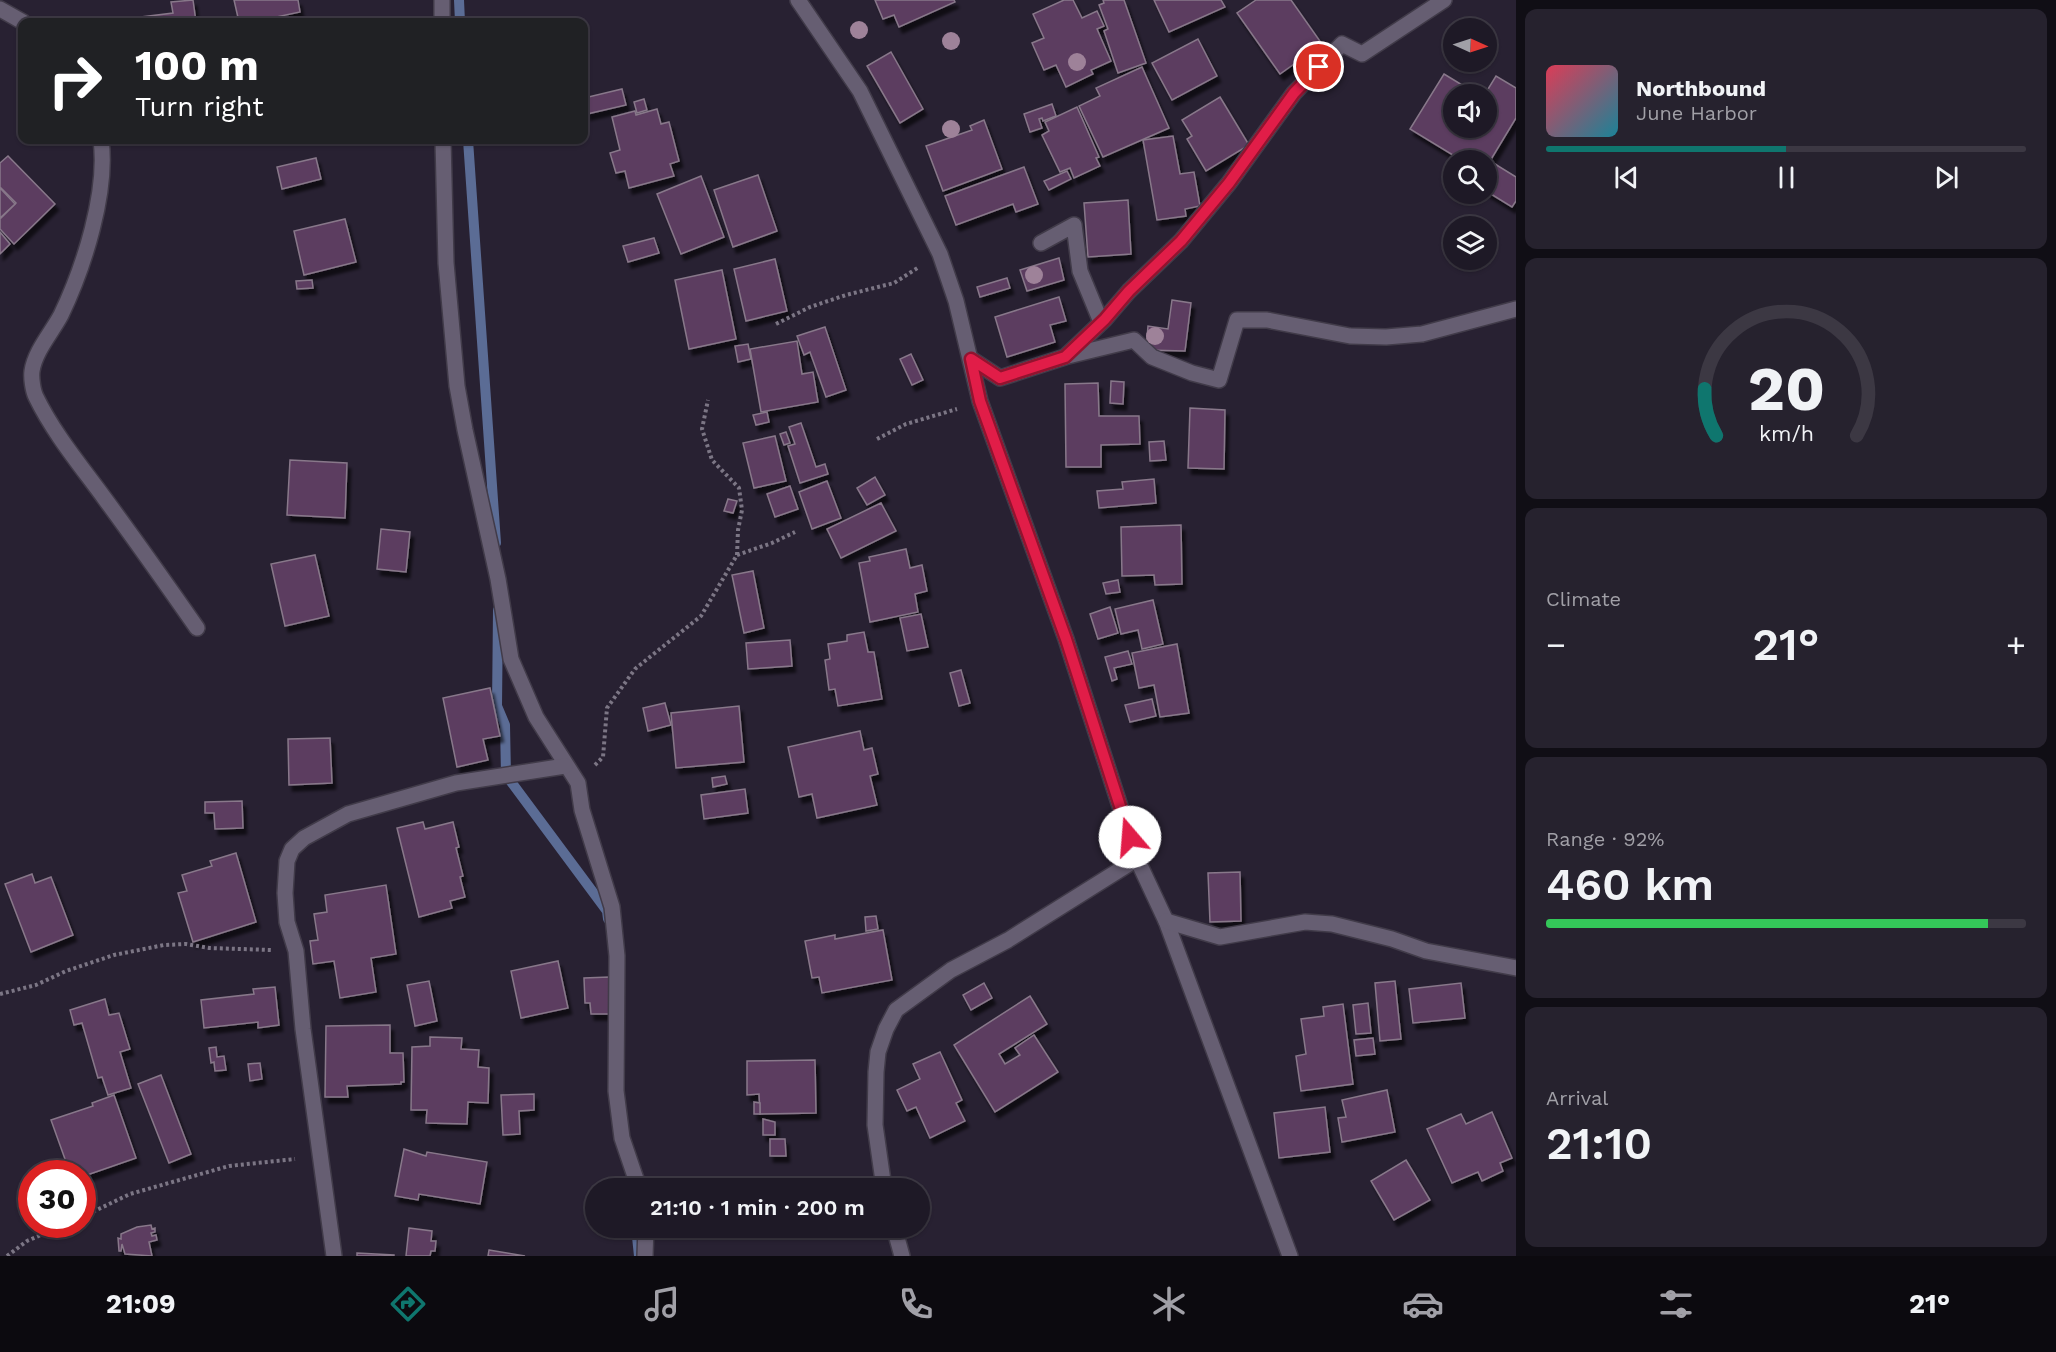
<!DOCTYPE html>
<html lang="en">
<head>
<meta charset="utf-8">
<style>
  :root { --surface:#1e1926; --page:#26222e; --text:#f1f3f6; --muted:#a1a0a7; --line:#3c3843; --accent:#0f766e }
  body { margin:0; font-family:"Work Sans",sans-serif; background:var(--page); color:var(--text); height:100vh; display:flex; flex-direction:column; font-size:22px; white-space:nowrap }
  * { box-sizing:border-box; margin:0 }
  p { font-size:20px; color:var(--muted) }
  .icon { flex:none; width:33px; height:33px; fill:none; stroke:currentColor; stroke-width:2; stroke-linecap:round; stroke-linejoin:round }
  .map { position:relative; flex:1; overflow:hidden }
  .side { display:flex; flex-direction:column; gap:9px; padding:9px; background:#100e15; width:540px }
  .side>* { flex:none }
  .top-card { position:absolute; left:18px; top:18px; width:570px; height:126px; border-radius:12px; box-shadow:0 2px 4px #0004,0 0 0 2px var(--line); background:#202124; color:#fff; overflow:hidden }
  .needle { width:39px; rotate:93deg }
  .fabs { position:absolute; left:1443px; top:18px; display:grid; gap:12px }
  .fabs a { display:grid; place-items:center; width:54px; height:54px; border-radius:50%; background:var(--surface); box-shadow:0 2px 4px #0004,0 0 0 2px var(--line); font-size:30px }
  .speed { position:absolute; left:18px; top:1160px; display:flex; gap:12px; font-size:30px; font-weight:700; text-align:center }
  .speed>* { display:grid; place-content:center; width:78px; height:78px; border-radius:50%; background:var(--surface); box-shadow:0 2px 4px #0004,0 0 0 2px var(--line); line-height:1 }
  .speed .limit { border:9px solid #d22; background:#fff; color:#111 }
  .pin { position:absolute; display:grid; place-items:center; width:51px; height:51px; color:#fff; margin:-26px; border:3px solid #fff; border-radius:50%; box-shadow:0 2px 6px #0007 }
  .me { position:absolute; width:66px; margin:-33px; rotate:342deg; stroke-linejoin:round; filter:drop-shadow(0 0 4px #0008) }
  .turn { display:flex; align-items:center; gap:21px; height:126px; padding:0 18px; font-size:27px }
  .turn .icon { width:78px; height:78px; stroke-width:2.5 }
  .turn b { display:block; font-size:42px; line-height:51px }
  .big { font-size:45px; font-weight:600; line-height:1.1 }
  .side .tile { flex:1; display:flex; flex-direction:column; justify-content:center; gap:9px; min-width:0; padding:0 21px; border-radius:12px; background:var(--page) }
  .side .dial { align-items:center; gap:0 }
  .dial svg { height:156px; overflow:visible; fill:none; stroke:var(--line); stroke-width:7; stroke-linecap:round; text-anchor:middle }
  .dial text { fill:var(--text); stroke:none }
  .song { display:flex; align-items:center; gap:18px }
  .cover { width:72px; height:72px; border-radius:9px; background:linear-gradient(135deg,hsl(350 70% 55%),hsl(190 70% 35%)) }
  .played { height:6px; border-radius:3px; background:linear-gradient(90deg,var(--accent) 50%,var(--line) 50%) }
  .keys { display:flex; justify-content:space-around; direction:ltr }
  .heat { display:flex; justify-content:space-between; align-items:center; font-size:33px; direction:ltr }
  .charge { height:9px; border-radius:4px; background:linear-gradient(90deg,#34c759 92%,var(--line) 0) }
  .trip { position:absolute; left:585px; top:1178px; width:345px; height:60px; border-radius:30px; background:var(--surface); box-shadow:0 2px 4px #0004,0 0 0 2px var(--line); font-weight:600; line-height:60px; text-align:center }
  .tabs { display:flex; height:96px; justify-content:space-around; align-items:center; background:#0c0a0f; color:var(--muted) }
  .tabs .icon { width:42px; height:42px }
  .tabs .on { color:var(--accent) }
  .tabs b { font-size:27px; color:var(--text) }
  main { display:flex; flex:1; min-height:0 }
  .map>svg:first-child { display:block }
</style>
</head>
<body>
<main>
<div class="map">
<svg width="1516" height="1256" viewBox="0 0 1516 1256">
  <defs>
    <filter id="shadow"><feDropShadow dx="3.5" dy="6" stdDeviation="1.5" flood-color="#0009"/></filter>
  </defs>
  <rect width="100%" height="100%" fill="#282132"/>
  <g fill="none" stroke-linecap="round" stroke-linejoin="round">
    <g stroke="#5b6c95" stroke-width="10">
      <path d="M459,0l1,22"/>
      <path d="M468,140l28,403"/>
      <path d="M498,610l-1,96 8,19 1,50 101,136 1,8"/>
      <path d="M636,1227l3,29"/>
    </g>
  </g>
  <g fill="#5c3d60" stroke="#88788a" stroke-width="1.5" filter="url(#shadow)">
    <path d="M193,0l3,22h-71v-3l48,-6 -2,-11z"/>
    <path d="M234,0h64l2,12 -47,10h-14z"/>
    <path d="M875,0h79l1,2 -56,25 -5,-12 -11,4z"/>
    <path d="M1064,0h9l9,18 15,-7 7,15 -7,3 14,32 -20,9 2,4 -27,13 -10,-22 -12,5 -12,-27 12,-5 -11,-24z"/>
    <path d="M1103,0h21l22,63 -28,10 -14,-42 4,-2 -9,-24 5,-2z"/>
    <path d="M1154,0h67l4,7 -56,25z"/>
    <path d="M1256,0h35l31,44 -42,30 -43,-61z"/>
    <path d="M335,18v4h-33v-3z"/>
    <path d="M1198,39l19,37 -45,24 -20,-37z"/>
    <path d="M891,52l32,57 -23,14 -33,-57z"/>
    <path d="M1142,67l27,61 -66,29 -24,-51 21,-10 -4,-8z"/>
    <path d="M1444,74l33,20h-23v34h32l-1,-34 11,-18 20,12v30l-26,43 26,16v24l-4,6 -26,-16v-31h-25l-51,-31z"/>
    <path d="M622,89l4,16 -39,9 -3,-16z"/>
    <path d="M1220,97l29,48 -43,26 -19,-32 5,-3 -10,-16z"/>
    <path d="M644,99l3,11 -10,3 -3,-11z"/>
    <path d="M1052,104l4,12 -13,5 -1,-3 -3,1 3,9 -12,4 -6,-18z"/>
    <path d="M1077,107l22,50 -3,1 4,8 -26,12 -4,-10 -10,4 -18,-37 7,-4 -4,-9z"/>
    <path d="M657,109l4,15 8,-2 10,39 -9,3 4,12 -45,12 -4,-17 -9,2 -6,-20 10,-3 -8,-33 23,-6 1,4z"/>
    <path d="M984,120l18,49 -59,22 -17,-45 46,-16 -2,-4z"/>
    <path d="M1173,136l7,38 14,-2 6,34 -15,3 1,7 -29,4 -14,-80z"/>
    <path d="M8,156l47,48 -41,40 -14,-15v-10l16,-16 -16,-16v-24z"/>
    <path d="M316,158l5,21 -39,10 -5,-22z"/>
    <path d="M1024,167l14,37 -22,8 -3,-8 -57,21 -11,-29z"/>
    <path d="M1067,171l4,8 -22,11 -5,-9z"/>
    <path d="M758,175l19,56 -44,16 -19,-57z"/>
    <path d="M701,176l23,61 -43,17 -24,-60z"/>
    <path d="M0,188l15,16 -15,14z"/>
    <path d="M1128,200l3,54 -43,3 -4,-54z"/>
    <path d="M345,219l11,43 -52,13 -10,-44z"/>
    <path d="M0,232l10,12 -10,10z"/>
    <path d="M654,238l5,15 -31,9 -5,-16z"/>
    <path d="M1059,258l5,22 -37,11 -7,-21z"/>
    <path d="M775,259l12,52 -41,10 -12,-52z"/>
    <path d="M722,270l14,69 -47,10 -14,-69z"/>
    <path d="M1007,278l3,10 -30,9 -3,-10z"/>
    <path d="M312,280l1,8 -16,1 -1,-8z"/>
    <path d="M1059,297l7,24 -16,4 5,17 -48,15 -12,-40z"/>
    <path d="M1172,300l19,3 -6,48 -39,-1 2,-24 20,3z"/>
    <path d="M825,327l21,63 -20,7 -16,-45 -6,3 -7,-19z"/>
    <path d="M797,341l5,33 11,-2 5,30 -57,10 -11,-63z"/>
    <path d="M748,344l3,15 -13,3 -3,-16z"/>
    <path d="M911,354l12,26 -11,5 -12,-26z"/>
    <path d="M1111,381l13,1 -1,22 -13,-1z"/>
    <path d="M1098,383l1,33h40l1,28 -39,1v22h-35l-1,-83z"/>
    <path d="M1190,408l35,2 -1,59 -36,-1z"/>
    <path d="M767,412l2,10 -13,3 -3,-10z"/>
    <path d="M801,423l15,44 9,-3 3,10 -28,9 -12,-37 7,-2 -6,-17z"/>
    <path d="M786,432l4,11 -6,2 -4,-11z"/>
    <path d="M775,436l11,45 -32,7 -11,-45z"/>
    <path d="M1164,441l2,19 -16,1 -1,-19z"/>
    <path d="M290,460l57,3 -2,55 -58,-3z"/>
    <path d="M875,477l10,18 -18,10 -10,-17z"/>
    <path d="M1154,479l2,24 -57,5 -2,-17 26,-2 -1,-7z"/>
    <path d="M827,481l14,37 -29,11 -13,-37z"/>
    <path d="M790,486l8,23 -23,8 -8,-23z"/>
    <path d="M728,499l9,2 -4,12 -9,-2z"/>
    <path d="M881,503l15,28 -55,27 -14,-29z"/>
    <path d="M1181,525l1,59 -27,1 -1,-10 -32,1 -1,-49z"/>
    <path d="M381,529l29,3 -4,40 -29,-3z"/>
    <path d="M906,549l4,19 12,-3 5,26 -12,3 3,18 -48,10 -11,-59 11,-2 -1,-4z"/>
    <path d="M315,555l14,61 -44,10 -14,-62z"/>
    <path d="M753,571l11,57 -20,5 -12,-58z"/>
    <path d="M1118,580l2,12 -14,2 -3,-11z"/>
    <path d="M1153,600l10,44 -21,5 -4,-19 -17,4 -6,-25z"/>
    <path d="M1110,607l8,26 -20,6 -8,-25z"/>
    <path d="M921,614l7,33 -21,4 -7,-33z"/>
    <path d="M864,632l4,20h6l8,47 -44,7 -3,-17 -6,1 -4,-30 5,-1 -2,-15 19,-3v-6z"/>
    <path d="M790,640l2,26 -44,3 -2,-26z"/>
    <path d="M1177,644l12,69 -29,4 -6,-32 -15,3 -7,-35z"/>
    <path d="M1128,651l4,13 -18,4 3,11 -5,2 -7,-24z"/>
    <path d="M961,670l9,33 -11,3 -9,-33z"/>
    <path d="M490,688l10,48 -17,3 5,21 -31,7 -14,-69z"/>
    <path d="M1152,699l4,17 -26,6 -5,-17z"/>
    <path d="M665,703l6,22 -23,6 -5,-23z"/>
    <path d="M739,706l5,56 -68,6 -5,-55z"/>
    <path d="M860,731l4,19 8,-2 6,26 -8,2 7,29 -60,13 -5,-24 -13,3 -11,-50z"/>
    <path d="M330,738l2,45 -43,2 -1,-46z"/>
    <path d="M725,776l2,8 -14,3 -1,-9z"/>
    <path d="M745,789l3,24 -44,6 -3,-24z"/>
    <path d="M242,801l1,27 -28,1 -1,-16h-9v-11z"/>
    <path d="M423,822l2,7 28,-7 6,25 -3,1 7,28 -3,1 5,20 -15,4 2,7 -33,9 -22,-89z"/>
    <path d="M236,853l20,69 -63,20 -15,-49 9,-2 -5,-16 30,-9 -2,-5z"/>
    <path d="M1240,872l1,49 -31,1 -2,-49z"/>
    <path d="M32,874l3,9 16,-6 22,58 -42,17 -26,-68z"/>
    <path d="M386,885l10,69 -25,4 5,34 -36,6 -6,-37 -21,3 -3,-23 8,-1 -4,-26 13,-2 -2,-17z"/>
    <path d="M876,916l2,13 -12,2 -1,-14z"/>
    <path d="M883,930l9,50 -70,13 -3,-16 -7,1 -7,-37 30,-6v4z"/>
    <path d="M558,961l10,47 -47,10 -10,-47z"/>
    <path d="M609,977l2,37h-20l-1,-11h-5l-1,-25z"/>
    <path d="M429,981l8,40 -22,5 -8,-41z"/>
    <path d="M1395,981l6,58 -21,2 -5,-58z"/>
    <path d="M984,983l8,15 -21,12 -8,-15z"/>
    <path d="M1461,983l4,35 -52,5 -4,-34z"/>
    <path d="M275,987l4,38 -21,3v-6l-54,6 -3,-28 53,-6 -1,-5z"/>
    <path d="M1030,996l17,28 -48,30 6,10 15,-9 -5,-7 19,-13 24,37 -63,40 -41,-67z"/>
    <path d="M105,999l4,16 10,-2 11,36 -10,3 11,36 -23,7 -6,-18 -4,1 -16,-55 -8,2 -4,-15z"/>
    <path d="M1368,1003l3,30 -15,1 -3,-29z"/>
    <path d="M1343,1004l10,80 -52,7 -5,-35 10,-2 -5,-35 23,-3 -1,-9z"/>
    <path d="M390,1025v28h13l1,29h-3v2l-54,2 1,11h-23l1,-71z"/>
    <path d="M430,1037l32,1 -1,11 18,1 -1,17 11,1 -1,35 -20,-1 -1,22 -41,-1 1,-13h-16l1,-63 18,-1z"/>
    <path d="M1373,1038l2,16 -19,2 -2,-16z"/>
    <path d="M216,1047l1,10 7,-1 2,14 -11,1 -1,-9 -3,1 -2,-15z"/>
    <path d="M940,1052l22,48 -6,3 9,18 -35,17 -14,-31 -9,4 -10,-21 23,-11 -7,-15z"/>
    <path d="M815,1060l1,53 -56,1 -1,-20 -12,1v-34z"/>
    <path d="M260,1063l2,16 -12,2 -2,-17z"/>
    <path d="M161,1075l30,79 -22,9 -31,-79z"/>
    <path d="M1387,1090l8,42 -53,10 -4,-24 8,-1 -4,-17z"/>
    <path d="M534,1094v16l-15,1 1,23 -17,1 -2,-40z"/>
    <path d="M114,1095l22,63 -46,16 -8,1v-2h-12l-19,-53 42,-14 -1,-3z"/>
    <path d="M754,1102l6,1v11h-6z"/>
    <path d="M1325,1107l5,45 -51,6 -5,-45z"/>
    <path d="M1492,1112l20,46 -12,5 3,8 -21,10 -4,-9 -26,11 -25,-54 34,-15 5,10z"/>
    <path d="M763,1119l12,3v13h-12z"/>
    <path d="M770,1139h15l1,17h-16z"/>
    <path d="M404,1149l22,7 1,-4 60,10 -7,42 -61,-10 -1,6 -23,-4z"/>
    <path d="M1406,1160l24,40 -36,20 -23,-39z"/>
    <path d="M151,1225l1,4 3,-1v4l-4,1 1,3 4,-1 1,5 -8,2 3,14 -27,-2 -3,-10 -1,7h-2l-1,-13 3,1v-5l16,-7z"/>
    <path d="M409,1228l23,3 -1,10h5l-1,10h-4l-1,5h-24z"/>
    <path d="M489,1250l36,6h-37z"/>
    <path d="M357,1253l37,2v1h-37z"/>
  </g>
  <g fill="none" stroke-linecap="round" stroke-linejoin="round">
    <g stroke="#413b49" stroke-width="18">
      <g id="minor">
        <path d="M442,0v22"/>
        <path d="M798,0l62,91 80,163 16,47 24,100 86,238 71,220 29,62 124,335"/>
        <path d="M0,9l23,13"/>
        <path d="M101,140c7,52 -17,127 -40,175 -9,17 -26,36 -29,56 -1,7 1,20 4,26 18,37 45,69 69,102 31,42 62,86 92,129"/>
        <path d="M443,140l3,123 11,123 8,44 33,149 13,80 25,58 42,66 4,27 30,97 5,49 -1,135 6,47 17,50"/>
        <path d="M1041,243l33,-18 6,46 21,51"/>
        <path d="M1068,356l66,-16 18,17 40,16 27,7 18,-60h30l83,16 36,1 36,-3 94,-25"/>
        <path d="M971,359l29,19 65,-21 40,-38 24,-28 52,-50 48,-58 65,-90 48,-49 20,10 82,-54"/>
        <path d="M1166,921l54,16 85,-15 27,2 60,15 34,12 90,17"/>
        <path d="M884,1188l-9,-63 1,-53 2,-20 8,-23 10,-19 55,-40 57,-30 129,-81"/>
        <path d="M894,1227l8,29"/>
        <path d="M334,1256l-31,-227 -7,-78 -9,-29 -2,-29 2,-32 5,-12 12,-11 44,-24 108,-31 109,-17"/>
        <path d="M645,1256l1,-29"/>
      </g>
    </g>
    <g stroke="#7c7685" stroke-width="4" stroke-dasharray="3 3" stroke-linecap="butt">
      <path d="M776,324l34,-17 36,-12 48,-12 25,-16"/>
      <path d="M877,439l29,-15 51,-15"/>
      <path d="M737,555l35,-12 23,-11"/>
      <path d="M595,765l8,-8 4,-49 28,-39 66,-53 36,-61 1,-25 4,-20 -3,-22 -27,-28 -10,-31 6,-29"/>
      <path d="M0,994l36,-9 30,-14 48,-16 50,-10 22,-1 23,4 62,2"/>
      <path d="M82,1217l48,-23 99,-28 66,-7"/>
      <path d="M7,1256l20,-15 39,-17"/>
    </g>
    <use href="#minor" stroke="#665e72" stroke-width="15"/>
  </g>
  <g fill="#9e8299">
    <circle cx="859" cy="30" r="9"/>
    <circle cx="951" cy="41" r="9"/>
    <circle cx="1077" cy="62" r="9"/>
    <circle cx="951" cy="129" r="9"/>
    <circle cx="1034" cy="275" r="9"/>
    <circle cx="1155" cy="336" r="9"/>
  </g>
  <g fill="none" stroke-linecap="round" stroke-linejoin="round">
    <g stroke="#92132f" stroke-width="15">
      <path id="route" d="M1130,837l-64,-198 -86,-238 -9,-42 29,19 65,-21 40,-38 24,-28 52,-50 48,-58 65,-90 25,-26"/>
    </g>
    <use href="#route" stroke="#e11d48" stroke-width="10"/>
  </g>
</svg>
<div class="fabs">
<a><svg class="needle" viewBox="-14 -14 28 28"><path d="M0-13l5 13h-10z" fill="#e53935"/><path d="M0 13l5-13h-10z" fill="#a1a0a7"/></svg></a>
<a><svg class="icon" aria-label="sound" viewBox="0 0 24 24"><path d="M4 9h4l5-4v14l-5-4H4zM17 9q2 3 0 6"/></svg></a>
<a><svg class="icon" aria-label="search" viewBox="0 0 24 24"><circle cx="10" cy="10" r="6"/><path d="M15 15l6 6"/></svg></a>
<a><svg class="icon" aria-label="layers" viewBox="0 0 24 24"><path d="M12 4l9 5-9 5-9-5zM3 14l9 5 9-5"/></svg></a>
</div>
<div class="speed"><div class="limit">30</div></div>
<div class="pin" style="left:1319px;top:67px;background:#d93025"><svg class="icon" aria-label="arrive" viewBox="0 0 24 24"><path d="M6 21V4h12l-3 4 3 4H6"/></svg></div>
<svg class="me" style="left:1130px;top:837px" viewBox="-20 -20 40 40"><circle r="19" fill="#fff"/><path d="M0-13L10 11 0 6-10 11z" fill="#e11d48"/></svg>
<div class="trip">21:10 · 1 min · 200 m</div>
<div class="top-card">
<div class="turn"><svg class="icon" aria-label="right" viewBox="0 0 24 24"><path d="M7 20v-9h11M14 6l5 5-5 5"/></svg><div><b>100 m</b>Turn right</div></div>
</div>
</div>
<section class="side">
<div class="tile">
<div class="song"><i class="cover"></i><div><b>Northbound</b><p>June Harbor</p></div></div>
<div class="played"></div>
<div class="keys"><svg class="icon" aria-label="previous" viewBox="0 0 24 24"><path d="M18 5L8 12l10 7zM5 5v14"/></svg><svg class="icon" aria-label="pause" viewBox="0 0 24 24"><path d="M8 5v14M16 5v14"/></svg><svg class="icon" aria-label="next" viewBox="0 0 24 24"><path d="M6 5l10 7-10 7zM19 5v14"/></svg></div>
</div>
<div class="tile dial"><svg viewBox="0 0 100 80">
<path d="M14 69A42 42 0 1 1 86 69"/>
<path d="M14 69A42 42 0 0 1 8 45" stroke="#0f766e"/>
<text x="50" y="56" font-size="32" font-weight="700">20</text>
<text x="50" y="72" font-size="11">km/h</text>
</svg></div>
<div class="tile"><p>Climate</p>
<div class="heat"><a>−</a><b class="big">21°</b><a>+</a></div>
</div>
<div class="tile"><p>Range · 92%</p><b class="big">460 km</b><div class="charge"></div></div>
<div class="tile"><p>Arrival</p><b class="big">21:10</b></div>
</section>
</main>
<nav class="tabs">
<b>21:09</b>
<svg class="icon on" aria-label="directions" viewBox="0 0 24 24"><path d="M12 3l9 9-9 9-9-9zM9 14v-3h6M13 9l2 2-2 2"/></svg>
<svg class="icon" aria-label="music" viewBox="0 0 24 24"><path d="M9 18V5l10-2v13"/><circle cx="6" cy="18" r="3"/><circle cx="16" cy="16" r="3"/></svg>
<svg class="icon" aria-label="phone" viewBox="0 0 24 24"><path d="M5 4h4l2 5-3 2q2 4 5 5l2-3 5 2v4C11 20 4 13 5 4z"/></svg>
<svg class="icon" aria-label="climate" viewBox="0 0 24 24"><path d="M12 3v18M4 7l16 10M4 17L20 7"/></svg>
<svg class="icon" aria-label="car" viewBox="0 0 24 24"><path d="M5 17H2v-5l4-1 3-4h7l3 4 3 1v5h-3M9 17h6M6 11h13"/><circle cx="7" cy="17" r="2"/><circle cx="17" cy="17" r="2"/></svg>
<svg class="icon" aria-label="filters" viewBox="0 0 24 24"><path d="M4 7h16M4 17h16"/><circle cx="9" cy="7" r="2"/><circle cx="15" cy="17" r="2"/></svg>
<b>21°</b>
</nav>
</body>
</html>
